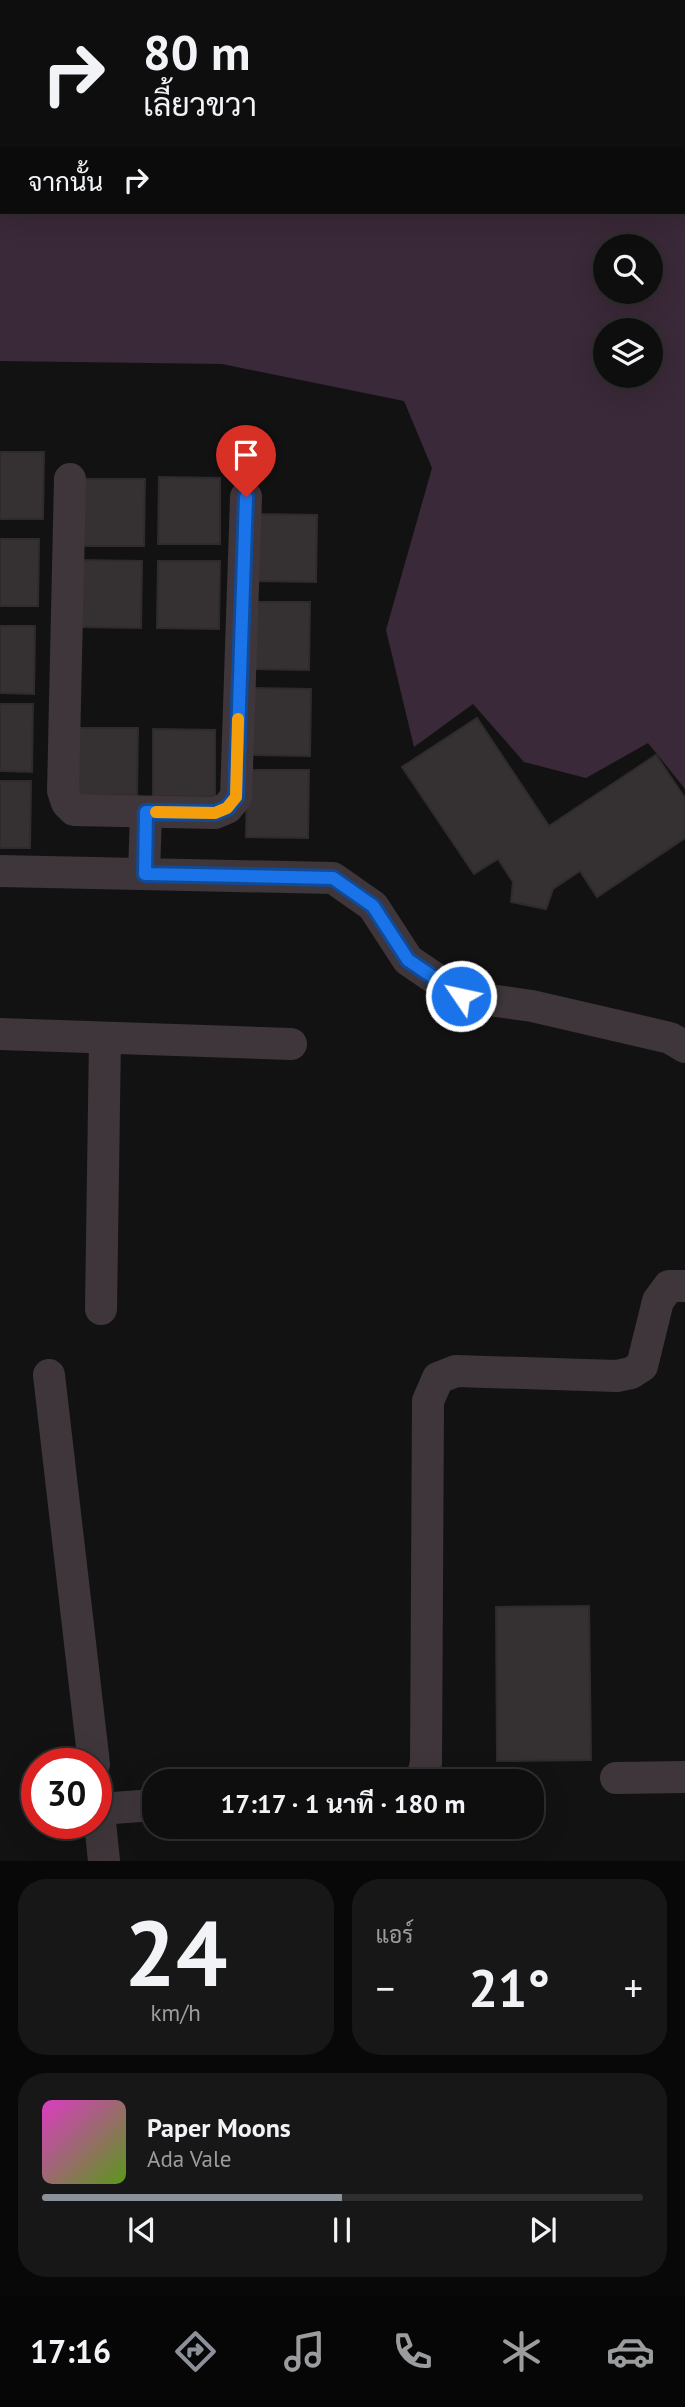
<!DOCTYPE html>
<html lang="th">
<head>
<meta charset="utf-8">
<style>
  :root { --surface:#0e0e0e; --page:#171717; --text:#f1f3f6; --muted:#9b9c9e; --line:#2e2e2e; --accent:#8c9099 }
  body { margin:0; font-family:"PT Sans",Sarabun,sans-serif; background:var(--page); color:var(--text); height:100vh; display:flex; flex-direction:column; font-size:26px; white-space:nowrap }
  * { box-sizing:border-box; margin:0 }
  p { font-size:23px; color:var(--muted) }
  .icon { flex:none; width:38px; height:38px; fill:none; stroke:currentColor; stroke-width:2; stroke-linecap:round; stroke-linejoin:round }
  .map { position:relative; height:1861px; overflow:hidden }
  .side { display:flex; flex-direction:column; gap:18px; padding:18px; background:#080808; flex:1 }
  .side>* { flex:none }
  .hud { position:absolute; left:0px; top:0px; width:686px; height:214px; box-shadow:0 7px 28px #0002,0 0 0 2px var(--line); background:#0e0e0e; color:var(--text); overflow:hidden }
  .controls { position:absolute; left:593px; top:234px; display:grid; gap:14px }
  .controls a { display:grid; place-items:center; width:70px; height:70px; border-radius:50%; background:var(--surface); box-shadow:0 7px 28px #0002,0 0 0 2px var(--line); font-size:35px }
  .speed { position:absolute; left:21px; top:1748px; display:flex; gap:14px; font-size:35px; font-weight:700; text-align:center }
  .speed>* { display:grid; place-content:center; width:91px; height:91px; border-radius:50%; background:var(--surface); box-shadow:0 7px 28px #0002,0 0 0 2px var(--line); line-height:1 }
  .speed .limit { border:10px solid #d22; background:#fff; color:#111 }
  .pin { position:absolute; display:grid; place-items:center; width:60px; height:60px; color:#fff; margin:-72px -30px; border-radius:50% 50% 50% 0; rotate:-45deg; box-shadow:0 0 7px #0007 }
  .pin .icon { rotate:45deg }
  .me { position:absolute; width:77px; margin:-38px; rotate:304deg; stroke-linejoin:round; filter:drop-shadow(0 0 5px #0008) }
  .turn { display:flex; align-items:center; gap:24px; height:147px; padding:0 28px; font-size:32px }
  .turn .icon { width:91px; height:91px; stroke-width:2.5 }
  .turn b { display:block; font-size:49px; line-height:60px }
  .then { display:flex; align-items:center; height:66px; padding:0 28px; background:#0003; gap:14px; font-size:26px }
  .big { font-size:52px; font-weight:700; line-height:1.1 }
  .side .card { flex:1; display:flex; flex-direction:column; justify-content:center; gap:10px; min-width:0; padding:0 24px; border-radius:28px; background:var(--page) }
  .side .dial { align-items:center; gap:0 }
  .dial b { font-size:91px; line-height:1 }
  .song { display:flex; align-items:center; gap:21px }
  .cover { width:84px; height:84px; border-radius:10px; background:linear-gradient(135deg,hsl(310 70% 55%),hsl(90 70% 35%)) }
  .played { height:7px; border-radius:4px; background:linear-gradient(90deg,var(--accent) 50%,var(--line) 50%) }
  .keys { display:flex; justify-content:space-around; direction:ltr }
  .heat { display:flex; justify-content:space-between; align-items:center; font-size:38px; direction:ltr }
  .side .tiles { flex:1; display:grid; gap:18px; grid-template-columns:1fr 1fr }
  .card:last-child { grid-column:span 2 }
  .trip { position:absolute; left:142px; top:1769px; width:402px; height:70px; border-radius:28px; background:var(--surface); box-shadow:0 7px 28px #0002,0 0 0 2px var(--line); font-weight:700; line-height:70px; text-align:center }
  .tabs { display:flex; height:112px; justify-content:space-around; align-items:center; background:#060606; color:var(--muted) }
  .tabs .icon { width:49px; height:49px }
  .tabs .on { color:var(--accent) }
  .tabs b { font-size:32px; color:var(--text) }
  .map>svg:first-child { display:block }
</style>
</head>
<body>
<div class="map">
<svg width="685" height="1861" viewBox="0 0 685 1861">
  <rect width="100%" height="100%" fill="#131212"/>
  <path fill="#3a2938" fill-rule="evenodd" d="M0,0h685v789l-37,-46 -62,35 -62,-16 -51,-58 -59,43 -28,-117 46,-162 -28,-67 -182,-37 -222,-3zM2,2h682v210h-682zM606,247h45v45h-45zM606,331h45v45h-45z"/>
  <g fill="#353133" stroke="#2f2b2d" stroke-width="2">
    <path d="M0,452h44l-1,67h-43z"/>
    <path d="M159,477l61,1v66h-62z"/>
    <path d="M83,479h62l-1,67h-61z"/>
    <path d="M255,514l62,1 -1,67 -61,-1z"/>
    <path d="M0,539h39l-1,67h-38z"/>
    <path d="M80,560l62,1 -1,67 -61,-1z"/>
    <path d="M158,561h62l-1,68 -62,-1z"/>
    <path d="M248,602h62l-1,68 -62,-1z"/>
    <path d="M0,626h35l-1,68 -34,-1z"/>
    <path d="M249,688l62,1 -1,67 -61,-1z"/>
    <path d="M0,704h33l-1,68 -32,-1z"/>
    <path d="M477,718l72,108 107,-71 29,43v40l-88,59 -17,-26 -27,18 -7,20 -35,-7 2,-20 -15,-23 -24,15 -72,-107z"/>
    <path d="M76,728h62l-1,67h-61z"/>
    <path d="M153,729l62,1v67l-62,-1z"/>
    <path d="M247,770h62l-1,68 -62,-1z"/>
    <path d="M0,781h31l-1,67h-30z"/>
    <path d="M589,1606l2,154 -94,1 -1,-154z"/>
  </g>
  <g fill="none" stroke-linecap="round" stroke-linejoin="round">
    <g stroke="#3e363a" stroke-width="32">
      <path d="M70,479l-7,312 4,12 7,7 141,3 12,-5 9,-11 10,-300"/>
      <path d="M0,871l333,7 40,28 35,54 53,36 71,10 138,32 15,9"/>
      <path d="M144,874l2,-62"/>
      <path d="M0,1034l291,10"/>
      <path d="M101,1309l4,-271"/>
      <path d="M49,1375l45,389"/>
      <path d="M616,1778l69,-1"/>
      <path d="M421,1782l5,-19 2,-362 10,-23 18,-7 161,5 14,-3 11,-7 16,-65 11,-15h16"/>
      <path d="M96,1784l8,77"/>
      <path d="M99,1809l55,-4"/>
    </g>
  </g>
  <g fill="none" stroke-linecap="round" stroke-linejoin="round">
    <g stroke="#114b97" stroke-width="18">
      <path id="route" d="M246,497l-10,300 -9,11 -12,5 -69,-1 -1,62 188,4 40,28 35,54 53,36"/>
    </g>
    <use href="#route" stroke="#1a73e8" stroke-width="12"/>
    <path stroke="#f59e0b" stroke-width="12" d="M156,812l59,1 12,-5 9,-11 2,-78"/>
  </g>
</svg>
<div class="controls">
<a><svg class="icon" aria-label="search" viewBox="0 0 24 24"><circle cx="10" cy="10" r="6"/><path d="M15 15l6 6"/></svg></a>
<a><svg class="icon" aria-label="layers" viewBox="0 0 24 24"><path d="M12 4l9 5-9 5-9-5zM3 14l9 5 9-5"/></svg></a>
</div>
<div class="speed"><div class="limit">30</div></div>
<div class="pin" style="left:246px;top:497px;background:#d93025"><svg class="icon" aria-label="arrive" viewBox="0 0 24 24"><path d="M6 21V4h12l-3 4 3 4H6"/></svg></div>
<svg class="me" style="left:461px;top:996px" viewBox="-20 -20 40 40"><circle r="17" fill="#1a73e8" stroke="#fff" stroke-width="3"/><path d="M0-11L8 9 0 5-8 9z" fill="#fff"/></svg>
<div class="trip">17:17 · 1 นาที · 180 m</div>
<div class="hud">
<div class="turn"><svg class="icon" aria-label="right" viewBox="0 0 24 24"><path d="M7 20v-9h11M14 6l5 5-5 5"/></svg><div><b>80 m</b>เลี้ยวขวา</div></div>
<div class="then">จากนั้น<svg class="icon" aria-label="right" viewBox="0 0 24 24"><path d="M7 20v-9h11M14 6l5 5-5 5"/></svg></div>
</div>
</div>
<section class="side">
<div class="tiles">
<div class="card dial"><b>24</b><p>km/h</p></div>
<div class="card"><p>แอร์</p>
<div class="heat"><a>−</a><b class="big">21°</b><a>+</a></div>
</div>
<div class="card">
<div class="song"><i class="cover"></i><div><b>Paper Moons</b><p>Ada Vale</p></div></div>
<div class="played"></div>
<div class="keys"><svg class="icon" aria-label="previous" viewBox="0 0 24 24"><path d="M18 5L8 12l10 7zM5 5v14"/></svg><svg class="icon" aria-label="pause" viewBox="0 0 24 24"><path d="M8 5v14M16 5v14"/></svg><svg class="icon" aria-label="next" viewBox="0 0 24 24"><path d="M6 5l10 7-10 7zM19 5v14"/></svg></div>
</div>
</div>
</section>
<nav class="tabs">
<b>17:16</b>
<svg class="icon on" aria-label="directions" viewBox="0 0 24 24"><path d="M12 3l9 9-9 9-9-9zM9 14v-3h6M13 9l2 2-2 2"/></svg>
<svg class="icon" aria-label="music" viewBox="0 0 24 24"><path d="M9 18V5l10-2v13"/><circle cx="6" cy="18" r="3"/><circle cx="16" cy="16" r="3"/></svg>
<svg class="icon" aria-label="phone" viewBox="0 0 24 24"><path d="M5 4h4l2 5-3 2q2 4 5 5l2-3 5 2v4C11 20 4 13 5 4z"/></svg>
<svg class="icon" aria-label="climate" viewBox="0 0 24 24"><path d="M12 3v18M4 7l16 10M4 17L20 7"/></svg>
<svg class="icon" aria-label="car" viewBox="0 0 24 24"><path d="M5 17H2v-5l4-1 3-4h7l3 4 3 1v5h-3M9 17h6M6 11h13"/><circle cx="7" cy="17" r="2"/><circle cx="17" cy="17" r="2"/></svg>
</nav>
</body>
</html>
